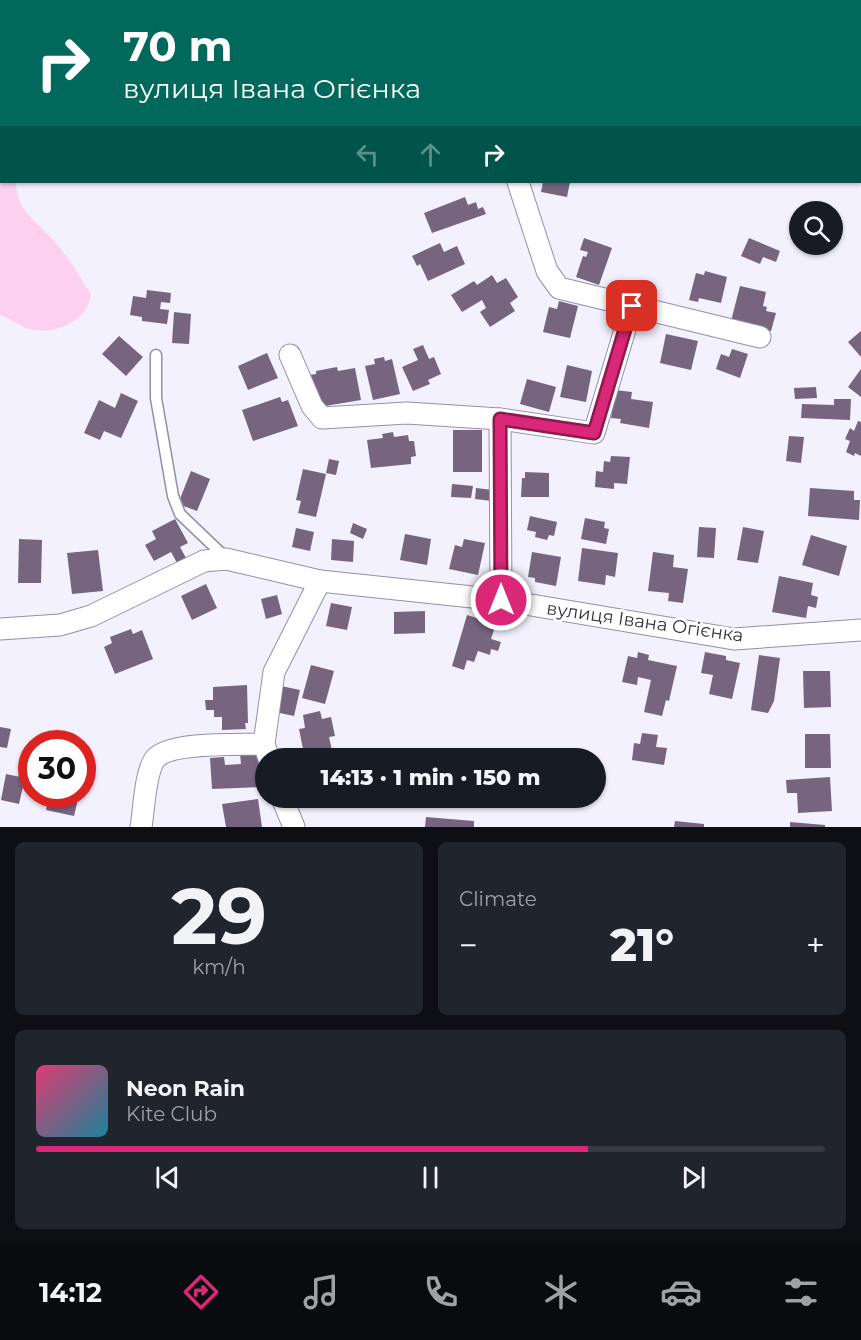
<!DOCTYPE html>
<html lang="en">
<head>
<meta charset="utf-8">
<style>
  :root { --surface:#171b24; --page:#20242c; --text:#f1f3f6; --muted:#9ea1a6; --line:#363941; --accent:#db2777 }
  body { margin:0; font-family:Montserrat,sans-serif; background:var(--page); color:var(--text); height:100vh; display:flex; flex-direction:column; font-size:22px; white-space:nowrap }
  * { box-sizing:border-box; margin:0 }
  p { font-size:20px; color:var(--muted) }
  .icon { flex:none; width:33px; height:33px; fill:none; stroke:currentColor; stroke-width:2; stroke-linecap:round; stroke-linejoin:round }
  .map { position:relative; height:827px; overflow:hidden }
  .sheet { display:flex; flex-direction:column; gap:15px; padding:15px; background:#0d0f14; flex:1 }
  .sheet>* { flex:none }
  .top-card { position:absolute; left:0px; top:0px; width:861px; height:183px; box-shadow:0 2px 4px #0004; background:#00695c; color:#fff; overflow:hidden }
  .buttons { position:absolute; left:789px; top:201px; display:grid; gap:12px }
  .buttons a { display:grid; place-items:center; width:54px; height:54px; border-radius:50%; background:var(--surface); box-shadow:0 2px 4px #0004; font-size:30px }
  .speed { position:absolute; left:18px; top:730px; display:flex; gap:12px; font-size:30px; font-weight:700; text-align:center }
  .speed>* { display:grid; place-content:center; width:78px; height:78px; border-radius:50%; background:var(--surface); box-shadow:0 2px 4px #0004; line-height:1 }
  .speed .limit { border:9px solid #d22; background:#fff; color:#111 }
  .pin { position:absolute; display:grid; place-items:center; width:51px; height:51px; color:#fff; margin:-26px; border-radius:12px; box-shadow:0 3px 9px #0006 }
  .me { position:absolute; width:66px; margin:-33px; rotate:0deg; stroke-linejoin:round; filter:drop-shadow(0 0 4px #0008) }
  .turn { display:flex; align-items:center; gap:21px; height:126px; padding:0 24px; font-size:27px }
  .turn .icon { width:78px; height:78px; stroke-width:2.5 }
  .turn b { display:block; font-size:42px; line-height:51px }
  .lanes { display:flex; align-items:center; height:57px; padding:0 24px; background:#0003; justify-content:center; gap:30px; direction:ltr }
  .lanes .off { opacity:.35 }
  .big { font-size:45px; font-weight:800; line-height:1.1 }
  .sheet .card { flex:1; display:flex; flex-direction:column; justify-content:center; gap:9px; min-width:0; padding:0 21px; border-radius:9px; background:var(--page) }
  .sheet .dial { align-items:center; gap:0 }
  .dial b { font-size:78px; line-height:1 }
  .song { display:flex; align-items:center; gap:18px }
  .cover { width:72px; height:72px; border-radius:9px; background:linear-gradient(135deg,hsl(340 70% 55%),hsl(190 70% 35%)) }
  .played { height:6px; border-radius:3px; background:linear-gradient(90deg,var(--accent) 70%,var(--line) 70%) }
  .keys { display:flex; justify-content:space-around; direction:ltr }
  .heat { display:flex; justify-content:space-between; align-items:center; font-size:33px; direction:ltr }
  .sheet .tiles { flex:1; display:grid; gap:15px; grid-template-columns:1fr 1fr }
  .card:last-child { grid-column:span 2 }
  .trip { position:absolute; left:255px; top:748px; width:351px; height:60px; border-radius:30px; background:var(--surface); box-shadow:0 2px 4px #0004; font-weight:800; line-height:60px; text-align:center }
  .tabs { display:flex; height:96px; justify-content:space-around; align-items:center; background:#090b0e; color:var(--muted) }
  .tabs .icon { width:42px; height:42px }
  .tabs .current { color:var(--accent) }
  .tabs b { font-size:27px; color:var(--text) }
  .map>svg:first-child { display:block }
</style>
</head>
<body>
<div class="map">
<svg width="861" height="827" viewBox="0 0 861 827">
  <rect width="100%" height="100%" fill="#f3f1fe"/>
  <path fill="#fcd0ee" d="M0,0l110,1 -108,1v180h14c-1,30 26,43 43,65 12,14 22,32 32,47 -3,28 -39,43 -65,34 -9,-4 -17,-10 -26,-13z"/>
  <g fill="#77657f">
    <path d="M543,182h27l-3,15 -26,-5z"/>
    <path d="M465,197l3,8 8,-3 2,7 5,-2 3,7 -54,19 -8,-20z"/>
    <path d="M584,238l28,10 -13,37 -23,-8 7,-21 3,1 2,-5 -8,-2z"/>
    <path d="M749,238l31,13 -4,11 -13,-5 -3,7 -19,-8z"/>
    <path d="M440,243l4,9 13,-6 8,18 -37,17 -8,-17 -3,2 -5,-10z"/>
    <path d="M705,271l22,6 -6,26 -22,-5 -1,4 -9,-2 7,-27 8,2z"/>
    <path d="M492,275l5,8 9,-5 12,19 -8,6 5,8 -25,16 -10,-15 6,-4 -4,-8 -20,12 -11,-17 23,-14 3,4z"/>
    <path d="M740,286l26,6 -3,14 4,1 -1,4 10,2 -5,18 -40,-10z"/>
    <path d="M147,290l24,3 -1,10 -9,-1 -1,7 9,1 -2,14 -25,-3v-4l-12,-2 3,-19 13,2z"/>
    <path d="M559,301l19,5 -8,32 -27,-6 6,-25 8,2z"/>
    <path d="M174,312l17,2 -2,30 -17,-1z"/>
    <path d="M861,331v26l-13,-15z"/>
    <path d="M666,334l32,7 -7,29 -31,-7z"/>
    <path d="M119,336l24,21 -17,19 -24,-22z"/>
    <path d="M423,345l6,14 5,-2 7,17 -13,6 2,4 -17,7 -11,-24 16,-7 -5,-11z"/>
    <path d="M732,349l16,5 -8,24 -24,-9 5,-15 8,3z"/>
    <path d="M267,353l11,25 -30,12 -10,-24z"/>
    <path d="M384,357l1,4 7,-2 8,35 -27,6 -8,-34 10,-2 -1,-5z"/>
    <path d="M567,365l25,6 -6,31 -26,-5z"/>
    <path d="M337,367l1,4 17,-3 6,32 -42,7 -10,-32 7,-1v-3z"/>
    <path d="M861,369v28l-13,-10z"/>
    <path d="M527,379l29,8 -7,25 -29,-8z"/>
    <path d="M816,387l1,11 -22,1 -1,-11z"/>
    <path d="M615,390l17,2 -1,7 22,3 -4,26 -29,-5 1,-4 -10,-1z"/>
    <path d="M121,393l17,8 -17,37 -17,-7 -4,9 -16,-7 15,-33 16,8z"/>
    <path d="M280,397l2,5 6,-2 10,26 -45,15 -11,-31z"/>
    <path d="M834,399h17l-1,21 -49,-2 1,-14 32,1z"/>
    <path d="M858,421l3,1v34l-6,-3 -1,3 -8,-4 4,-11 -5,-2 5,-11 4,3z"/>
    <rect x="453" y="430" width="29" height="42"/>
    <path d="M393,432l1,5 14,-2 1,6h5l2,15 -5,1v7l-40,4 -4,-28 16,-2 -1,-4z"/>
    <path d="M789,436l15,1 -3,26 -15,-2z"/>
    <path d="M611,456l19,1 -3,27 -13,-1v6l-19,-2 1,-16 7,1 1,-11 6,1z"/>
    <path d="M329,459l10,2 -3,14 -10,-2z"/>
    <path d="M303,469l23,5 -10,43 -18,-4 3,-12 -5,-1z"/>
    <path d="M191,471l19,8 -13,32 -19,-7z"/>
    <path d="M525,472l24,1v24h-28l1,-19h3z"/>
    <path d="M452,484l21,2 -2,12 -20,-1z"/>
    <path d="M476,488l17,2 -1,11 -17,-2z"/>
    <path d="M810,488l44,3v9h6l-1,20 -51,-4z"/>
    <path d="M530,516l27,6 -3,14 -5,-1 -2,5 -12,-3 1,-5 -9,-2z"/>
    <path d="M585,518l20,4 -1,6 5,1 -3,15 -25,-5z"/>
    <path d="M175,519l13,24 -8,4 6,11 -9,5 -6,-11 -17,9 -9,-16 11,-6 -4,-8z"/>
    <path d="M353,523l14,6 -4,10 -13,-6z"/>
    <path d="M699,527l17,1 -2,30 -17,-1z"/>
    <path d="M743,527l21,4 -6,32 -21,-3z"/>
    <path d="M296,528l18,4 -4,19 -18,-4z"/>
    <path d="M405,534l26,5 -4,26 -27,-5z"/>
    <path d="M811,535l36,11 -8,30 -37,-11z"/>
    <path d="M19,539l23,1 -1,43h-23z"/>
    <path d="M332,539l22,2 -1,21 -22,-2z"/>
    <path d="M464,539l21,4 -7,32 -29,-6 6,-24 7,2z"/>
    <path d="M582,548l36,5 -3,24 -9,-2 -1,10 -27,-4z"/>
    <path d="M98,550l5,41 -31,3 -5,-41z"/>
    <path d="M532,552l29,5 -5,29 -21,-4v-4l-7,-1z"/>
    <path d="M653,552l21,3 -1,12 15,2 -5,34 -15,-2 1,-8 -21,-2z"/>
    <path d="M779,576l34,7 -2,12 7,2 -2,11 -8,-2 -2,12 -34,-6z"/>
    <path d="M206,584l11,24 -25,12 -11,-24z"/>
    <path d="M277,595l5,19 -16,5 -5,-20z"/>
    <path d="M331,603l21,4 -5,23 -21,-4z"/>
    <path d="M425,611v22l-31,1v-22z"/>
    <path d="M467,615l29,9 -5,15 10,3 -3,9 -7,-2 -1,6 -12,-4 -4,11 -7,-2 -3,10 -12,-4z"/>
    <path d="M131,629l2,5 9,-4 11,29 -38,15 -11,-27 8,-4 -2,-6z"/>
    <path d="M638,652l11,3 -1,5 29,6 -8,35 -3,-1 -4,16 -18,-4 7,-32 -13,-3 -1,8 -15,-3 6,-26 9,2z"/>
    <path d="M705,652l21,4v4l14,3 -8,36 -23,-5 4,-19 -12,-2z"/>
    <path d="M759,655l21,3 -6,43 -6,12 -17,-3z"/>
    <path d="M311,665l23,6 -9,33 -23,-6z"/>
    <path d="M803,671h27l1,36 -27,1z"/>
    <path d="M247,685l1,38h-3l1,6 -24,1v-13h-8v-7h-8l-1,-10h8v-13z"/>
    <path d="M281,686l19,4 -6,26 -19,-4z"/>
    <path d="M320,711l2,8 9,-2 4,19 -6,1 5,22h-29l-6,-30 6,-1 -2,-13z"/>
    <path d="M0,727l11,2 -4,19 -7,-1z"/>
    <path d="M642,733l16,2 -2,12 11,1 -3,17 -32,-5 2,-17 6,1z"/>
    <path d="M805,734h25l1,34h-26z"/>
    <path d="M259,753l2,34 -49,2 -2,-31 14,-1 1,8 16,-1 -1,-10z"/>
    <path d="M6,774l19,4 -6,26 -18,-4z"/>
    <path d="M830,777l2,34 -34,2 -1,-20h-10l-1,-13z"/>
    <path d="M44,795h35l-5,21 -28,-6 2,-9 -5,-2z"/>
    <path d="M258,799l4,28h-36l-4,-23z"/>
    <path d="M426,817l48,4v6h-49z"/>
    <path d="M675,821l29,3v3h-30z"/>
    <path d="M790,822l35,3v2h-35z"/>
  </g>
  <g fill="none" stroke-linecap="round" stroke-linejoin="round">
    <g stroke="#938ead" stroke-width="13">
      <path id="lane" d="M156,355v43l17,98 7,18 46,44"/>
    </g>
    <g stroke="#938ead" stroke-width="23">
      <g id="street">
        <path d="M110,0v2"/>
        <path d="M469,0v2"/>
        <path d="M228,2l2,-2"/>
        <path d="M518,182l29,89 12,17 201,49"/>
        <path d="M290,355l22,51 10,12 85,-5 93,6 94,14 38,-127"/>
        <path d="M500,419l1,181"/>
        <path d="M0,629l60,-4 31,-9 113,-55 22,-2 94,22 181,19 233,39 127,-9"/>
        <path d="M269,759l-5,-15 10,-72 46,-91"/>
        <path d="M282,798l12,29"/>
        <path d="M141,827c3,-17 4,-55 14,-68 14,-18 86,-14 109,-15"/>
      </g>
    </g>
    <use href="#lane" stroke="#fff" stroke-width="10"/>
    <use href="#street" stroke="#fff" stroke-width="21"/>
  </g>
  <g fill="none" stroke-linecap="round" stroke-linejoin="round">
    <g stroke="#8e194d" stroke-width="15">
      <path id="route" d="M501,600l-1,-181 94,14 38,-127"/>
    </g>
    <use href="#route" stroke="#db2777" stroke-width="10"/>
  </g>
  <g text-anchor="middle" stroke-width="6" stroke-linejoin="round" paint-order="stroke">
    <g font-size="18" fill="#32303d" stroke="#fff">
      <text transform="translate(645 622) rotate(8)" y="6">вулиця Івана Огієнка</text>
    </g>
  </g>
</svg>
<div class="buttons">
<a><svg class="icon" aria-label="search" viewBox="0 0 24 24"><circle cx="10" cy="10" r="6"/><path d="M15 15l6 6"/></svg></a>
</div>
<div class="speed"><div class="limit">30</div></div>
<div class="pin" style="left:632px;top:306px;background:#d93025"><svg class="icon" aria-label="arrive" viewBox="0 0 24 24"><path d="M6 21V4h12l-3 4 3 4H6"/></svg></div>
<svg class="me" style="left:501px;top:600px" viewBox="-20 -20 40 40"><circle r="17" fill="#db2777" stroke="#fff" stroke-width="3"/><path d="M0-11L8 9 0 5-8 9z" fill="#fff"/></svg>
<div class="trip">14:13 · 1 min · 150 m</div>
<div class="top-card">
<div class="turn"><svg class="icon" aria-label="right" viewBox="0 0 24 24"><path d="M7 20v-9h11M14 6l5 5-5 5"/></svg><div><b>70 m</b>вулиця Івана Огієнка</div></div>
<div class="lanes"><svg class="icon off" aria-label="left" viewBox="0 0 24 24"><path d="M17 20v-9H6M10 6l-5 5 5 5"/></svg><svg class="icon off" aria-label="ahead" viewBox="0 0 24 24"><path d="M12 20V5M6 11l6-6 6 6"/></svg><svg class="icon" aria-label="right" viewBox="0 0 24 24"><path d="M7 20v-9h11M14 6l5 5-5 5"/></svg></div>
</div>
</div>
<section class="sheet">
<div class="tiles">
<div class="card dial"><b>29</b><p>km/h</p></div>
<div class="card"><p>Climate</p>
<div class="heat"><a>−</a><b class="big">21°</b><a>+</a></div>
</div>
<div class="card">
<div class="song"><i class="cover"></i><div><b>Neon Rain</b><p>Kite Club</p></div></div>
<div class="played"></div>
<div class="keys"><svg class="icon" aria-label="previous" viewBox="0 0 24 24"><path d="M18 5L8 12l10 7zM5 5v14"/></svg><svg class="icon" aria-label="pause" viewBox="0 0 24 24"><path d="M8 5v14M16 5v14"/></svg><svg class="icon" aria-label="next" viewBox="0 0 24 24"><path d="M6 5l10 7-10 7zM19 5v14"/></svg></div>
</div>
</div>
</section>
<nav class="tabs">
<b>14:12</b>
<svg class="icon current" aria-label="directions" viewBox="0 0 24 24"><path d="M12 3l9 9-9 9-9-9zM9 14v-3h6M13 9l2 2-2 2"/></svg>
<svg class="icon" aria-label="music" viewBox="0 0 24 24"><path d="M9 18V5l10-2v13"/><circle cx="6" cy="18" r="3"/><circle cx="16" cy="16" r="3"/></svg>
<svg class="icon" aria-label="phone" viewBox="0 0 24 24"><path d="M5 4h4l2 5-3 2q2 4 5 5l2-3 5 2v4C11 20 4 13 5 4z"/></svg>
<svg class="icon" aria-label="climate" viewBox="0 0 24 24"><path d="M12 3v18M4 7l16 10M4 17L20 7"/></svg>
<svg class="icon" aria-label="car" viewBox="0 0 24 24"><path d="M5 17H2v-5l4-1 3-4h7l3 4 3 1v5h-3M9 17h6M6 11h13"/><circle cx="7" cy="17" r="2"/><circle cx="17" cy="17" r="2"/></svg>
<svg class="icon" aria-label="filters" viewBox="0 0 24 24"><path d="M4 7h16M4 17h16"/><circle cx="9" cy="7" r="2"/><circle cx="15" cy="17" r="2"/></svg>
</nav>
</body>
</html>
